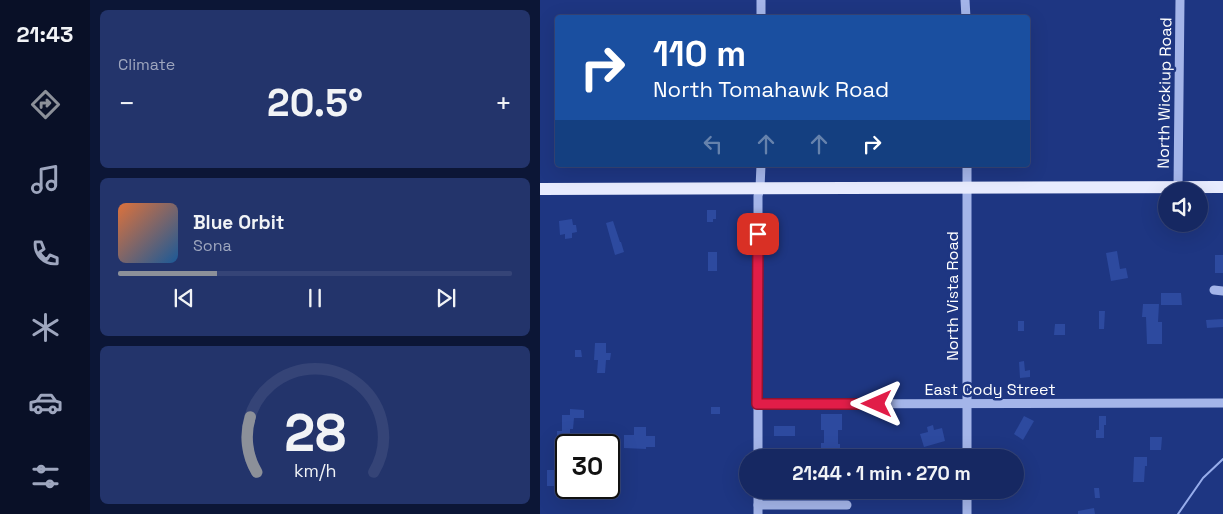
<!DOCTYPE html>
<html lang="en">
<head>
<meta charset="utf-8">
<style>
  :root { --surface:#162862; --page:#23346b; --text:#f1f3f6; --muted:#9ea6be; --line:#354477; --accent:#8c9099 }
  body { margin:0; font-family:"Space Grotesk",sans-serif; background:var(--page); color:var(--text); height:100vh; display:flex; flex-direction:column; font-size:19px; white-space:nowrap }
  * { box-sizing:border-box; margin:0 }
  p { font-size:16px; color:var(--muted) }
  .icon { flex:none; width:28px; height:28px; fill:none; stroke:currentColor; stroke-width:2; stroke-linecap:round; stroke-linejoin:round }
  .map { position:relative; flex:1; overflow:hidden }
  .details { display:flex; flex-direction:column; gap:10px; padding:10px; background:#0c1636; width:450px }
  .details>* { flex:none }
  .guide { position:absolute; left:15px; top:15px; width:475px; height:152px; border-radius:5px; box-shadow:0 5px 20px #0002,0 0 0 1px var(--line); background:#1a4fa0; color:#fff; overflow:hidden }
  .buttons { position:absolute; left:618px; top:182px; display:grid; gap:10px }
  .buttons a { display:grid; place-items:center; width:50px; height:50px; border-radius:50%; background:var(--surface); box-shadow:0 5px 20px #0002,0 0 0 1px var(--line); font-size:25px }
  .speed { position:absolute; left:15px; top:434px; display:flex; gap:10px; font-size:25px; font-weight:700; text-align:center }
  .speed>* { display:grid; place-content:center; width:65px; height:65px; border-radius:50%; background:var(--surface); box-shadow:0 5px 20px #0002,0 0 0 1px var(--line); line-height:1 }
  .speed .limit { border:2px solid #111; border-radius:8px; background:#fff; color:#111 }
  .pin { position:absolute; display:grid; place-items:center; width:42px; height:42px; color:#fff; margin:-21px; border-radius:10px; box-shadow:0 2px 8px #0006 }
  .me { position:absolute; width:55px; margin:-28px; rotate:270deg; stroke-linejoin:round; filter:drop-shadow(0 0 4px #0008) }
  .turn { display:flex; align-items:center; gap:18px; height:105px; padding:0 15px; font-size:22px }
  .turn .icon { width:65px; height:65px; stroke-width:2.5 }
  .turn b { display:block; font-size:35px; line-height:42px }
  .lanes { display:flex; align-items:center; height:48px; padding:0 15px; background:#0003; justify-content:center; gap:25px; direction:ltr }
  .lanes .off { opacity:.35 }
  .big { font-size:38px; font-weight:700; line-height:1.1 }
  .details .widget { flex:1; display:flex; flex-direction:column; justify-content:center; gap:8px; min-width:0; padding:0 18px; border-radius:8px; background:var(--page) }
  .details .dial { align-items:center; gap:0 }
  .dial svg { height:130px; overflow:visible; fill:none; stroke:var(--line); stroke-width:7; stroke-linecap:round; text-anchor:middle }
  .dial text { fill:var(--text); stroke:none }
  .song { display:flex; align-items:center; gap:15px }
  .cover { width:60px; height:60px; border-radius:8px; background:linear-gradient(135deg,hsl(20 70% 55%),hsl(210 70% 35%)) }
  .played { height:5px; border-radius:2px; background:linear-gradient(90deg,var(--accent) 25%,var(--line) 25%) }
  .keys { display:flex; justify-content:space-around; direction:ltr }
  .heat { display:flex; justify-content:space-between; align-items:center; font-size:28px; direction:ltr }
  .trip { position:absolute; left:199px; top:449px; width:285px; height:50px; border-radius:25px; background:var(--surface); box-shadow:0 5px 20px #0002,0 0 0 1px var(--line); font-weight:700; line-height:50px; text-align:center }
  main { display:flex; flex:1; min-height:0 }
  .menu { display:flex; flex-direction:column; width:90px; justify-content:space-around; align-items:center; background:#091027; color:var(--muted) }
  .menu .icon { width:35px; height:35px }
  .menu .active { color:var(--accent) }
  .menu b { font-size:22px; color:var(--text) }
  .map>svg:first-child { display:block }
</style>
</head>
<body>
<main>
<nav class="menu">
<b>21:43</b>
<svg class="icon active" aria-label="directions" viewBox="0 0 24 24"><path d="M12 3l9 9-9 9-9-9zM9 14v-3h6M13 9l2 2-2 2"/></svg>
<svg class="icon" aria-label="music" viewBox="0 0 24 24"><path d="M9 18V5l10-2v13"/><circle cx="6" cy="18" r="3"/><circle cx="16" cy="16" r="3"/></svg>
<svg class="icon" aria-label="phone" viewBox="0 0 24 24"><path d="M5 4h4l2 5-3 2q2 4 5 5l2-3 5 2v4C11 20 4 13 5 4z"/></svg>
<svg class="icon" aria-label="climate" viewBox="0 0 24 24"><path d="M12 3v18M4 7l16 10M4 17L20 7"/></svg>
<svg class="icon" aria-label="car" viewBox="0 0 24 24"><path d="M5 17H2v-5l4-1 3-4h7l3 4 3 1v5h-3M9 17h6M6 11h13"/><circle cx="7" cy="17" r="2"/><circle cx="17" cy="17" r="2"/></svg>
<svg class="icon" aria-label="filters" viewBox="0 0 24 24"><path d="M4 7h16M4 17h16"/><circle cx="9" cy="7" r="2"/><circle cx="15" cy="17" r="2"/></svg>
</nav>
<section class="details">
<div class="widget"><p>Climate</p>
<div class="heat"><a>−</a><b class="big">20.5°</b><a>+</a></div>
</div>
<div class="widget">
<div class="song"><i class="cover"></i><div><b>Blue Orbit</b><p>Sona</p></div></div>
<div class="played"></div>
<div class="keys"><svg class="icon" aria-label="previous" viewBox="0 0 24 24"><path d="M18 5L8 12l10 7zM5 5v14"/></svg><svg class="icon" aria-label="pause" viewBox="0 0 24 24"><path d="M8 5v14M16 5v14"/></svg><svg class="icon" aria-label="next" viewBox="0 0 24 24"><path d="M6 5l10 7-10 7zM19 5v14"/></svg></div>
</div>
<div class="widget dial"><svg viewBox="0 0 100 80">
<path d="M14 69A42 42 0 1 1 86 69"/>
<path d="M14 69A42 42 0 0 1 10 35" stroke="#8c9099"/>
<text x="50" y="56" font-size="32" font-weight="700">28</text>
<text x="50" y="72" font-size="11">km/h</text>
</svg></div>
</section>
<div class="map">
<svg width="683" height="514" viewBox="0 0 683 514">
  <rect width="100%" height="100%" fill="#1e3682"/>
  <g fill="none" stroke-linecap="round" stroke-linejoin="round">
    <path stroke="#97adeb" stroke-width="2" d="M638,514l25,-36 20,-19"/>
  </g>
  <g fill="#2d4a9f">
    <path d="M167,210h9v9h-3v3h-6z"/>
    <path d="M32,219l1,6h3l1,7 -5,1v5l-7,1v-5l-5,1 -1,-14z"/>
    <path d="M73,221l7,21h1l3,10 -9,3 -9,-32z"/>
    <path d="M577,251l3,18 6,-1 2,10 -17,3 -5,-28z"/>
    <rect x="168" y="252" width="9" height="19"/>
    <rect x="675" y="255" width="8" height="18"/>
    <path d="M621,293h20l1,12h-21z"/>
    <path d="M603,304h16l-1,18h4v22h-15l-1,-27h-4z"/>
    <path d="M559,311h6l-1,18h-5z"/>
    <path d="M683,319v8l-16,1 -1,-8z"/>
    <rect x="478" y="321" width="6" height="10"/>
    <path d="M515,324h10v11h-11z"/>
    <path d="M55,343h11v10h5l-1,7h-4l-1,13h-8l1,-13h-4z"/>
    <path d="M35,350h6l1,7h-7z"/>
    <path d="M484,361l1,10 5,-1v7l-10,1 -1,-16z"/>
    <rect x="171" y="407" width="9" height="7"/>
    <path d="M30,409l14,1v8h-10l-1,11h-3v11h-13v-9h5v-16h8z"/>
    <path d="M281,414h21v16h-4v14h2v11h-19v-12h3v-13h-3z"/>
    <path d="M484,416l10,5 -11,19 -9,-6z"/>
    <path d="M559,416h7v9h-2v13h-8v-8h3z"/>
    <path d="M393,425l1,5 8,-2 3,13 -21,6 -4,-13 8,-2 -1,-5z"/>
    <rect x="234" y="426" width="21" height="10"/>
    <path d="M94,427h12v9h9v11h-9v2l-22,-1v-13h10z"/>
    <path d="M610,437h12l-1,13h-11z"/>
    <path d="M594,457h13v9h-2l-1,16h-11z"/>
    <path d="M475,463h1l7,21 -8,2z"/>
    <rect x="7" y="470" width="9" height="16"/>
    <path d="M554,488h5l1,10h-5z"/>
    <path d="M554,508l1,6h-17v-3z"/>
  </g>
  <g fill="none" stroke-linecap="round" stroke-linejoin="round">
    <g stroke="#a4b5e9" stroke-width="9">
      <path d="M425,0l1,18"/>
      <path d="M221,18v-18"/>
      <path d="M427,165v293"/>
      <path d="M638,187l2,-187"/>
      <path d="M674,290l9,1"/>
      <path d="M217,404l466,-1"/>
      <path d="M218,458v-262l2,-8 1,-23"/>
      <path d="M218,505h89"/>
      <path d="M218,514v-24"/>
      <path d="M427,514v-24"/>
    </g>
    <path stroke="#e7ebfe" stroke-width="12" d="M0,189l683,-2"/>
  </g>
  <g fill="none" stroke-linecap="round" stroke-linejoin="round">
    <g stroke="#92132f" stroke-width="12">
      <path id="route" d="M218,234l-1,170h120"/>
    </g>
    <use href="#route" stroke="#e11d48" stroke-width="9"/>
  </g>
  <g text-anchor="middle" stroke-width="5" stroke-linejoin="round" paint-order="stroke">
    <g font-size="16" fill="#fff" stroke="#1e3682">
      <text transform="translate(624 93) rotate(-89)" y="6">North Wickiup Road</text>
      <text transform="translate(412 296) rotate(-90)" y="6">North Vista Road</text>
      <text x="450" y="395">East Cody Street</text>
    </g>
  </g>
</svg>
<div class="buttons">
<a><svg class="icon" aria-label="sound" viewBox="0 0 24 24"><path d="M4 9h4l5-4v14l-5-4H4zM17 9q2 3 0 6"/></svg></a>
</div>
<div class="speed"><div class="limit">30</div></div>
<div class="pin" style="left:218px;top:234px;background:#d93025"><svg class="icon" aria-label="arrive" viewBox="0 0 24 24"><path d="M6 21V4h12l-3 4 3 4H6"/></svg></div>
<svg class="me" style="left:337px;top:404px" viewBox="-20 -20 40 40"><path d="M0-17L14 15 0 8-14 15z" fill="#e11d48" stroke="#fff" stroke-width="4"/></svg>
<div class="trip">21:44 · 1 min · 270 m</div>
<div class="guide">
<div class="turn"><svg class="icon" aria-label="right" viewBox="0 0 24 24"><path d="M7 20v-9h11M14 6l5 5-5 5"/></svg><div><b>110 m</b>North Tomahawk Road</div></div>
<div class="lanes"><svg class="icon off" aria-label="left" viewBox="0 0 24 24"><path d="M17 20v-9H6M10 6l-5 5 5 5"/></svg><svg class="icon off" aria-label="ahead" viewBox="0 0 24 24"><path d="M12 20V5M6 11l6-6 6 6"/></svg><svg class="icon off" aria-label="ahead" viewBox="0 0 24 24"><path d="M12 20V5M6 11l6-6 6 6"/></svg><svg class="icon" aria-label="right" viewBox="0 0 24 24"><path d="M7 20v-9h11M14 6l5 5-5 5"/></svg></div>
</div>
</div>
</main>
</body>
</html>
